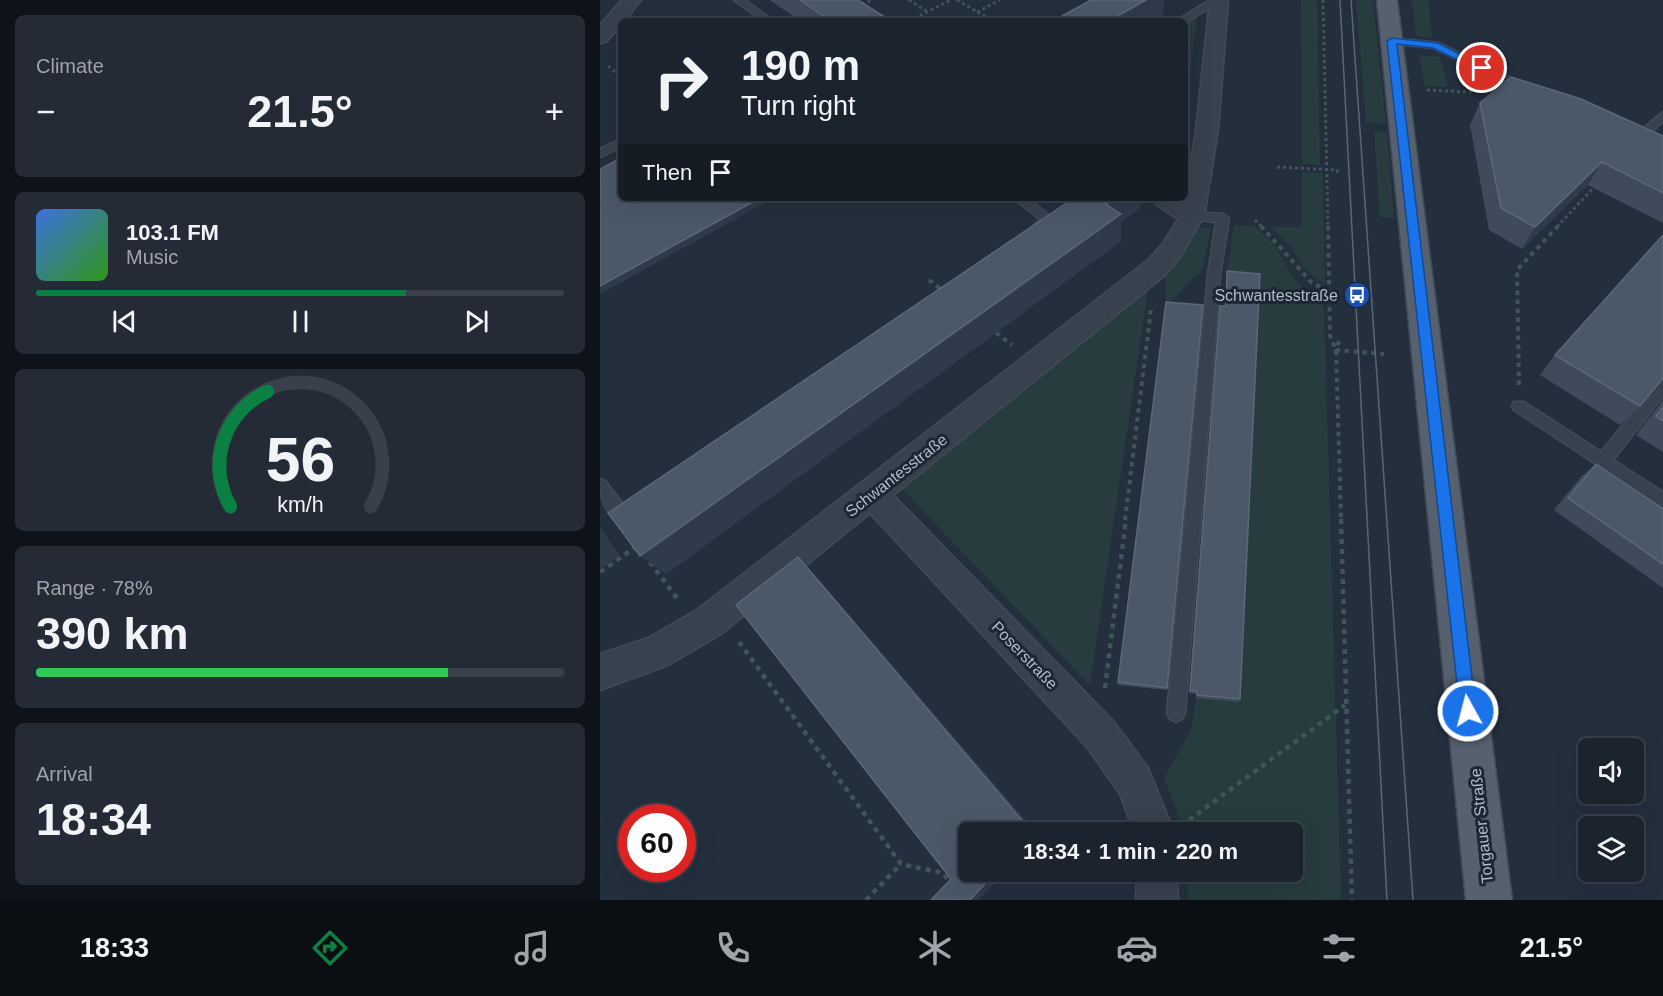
<!DOCTYPE html>
<html lang="en">
<head>
<meta charset="utf-8">
<style>
  :root { --surface:#1b232e; --page:#242b36; --text:#f1f3f6; --muted:#a0a4aa; --line:#39404a; --accent:#0b8043 }
  body { margin:0; font-family:Helvetica,sans-serif; background:var(--page); color:var(--text); height:100vh; display:flex; flex-direction:column; font-size:22px; white-space:nowrap }
  * { box-sizing:border-box; margin:0 }
  p { font-size:20px; color:var(--muted) }
  .icon { flex:none; width:33px; height:33px; fill:none; stroke:currentColor; stroke-width:2; stroke-linecap:round; stroke-linejoin:round }
  .map { position:relative; flex:1; overflow:hidden }
  .panel { display:flex; flex-direction:column; gap:15px; padding:15px; background:#0f1319; width:600px }
  .panel>* { flex:none }
  .banner { position:absolute; left:18px; top:18px; width:570px; height:183px; border-radius:9px; box-shadow:0 6px 24px #0002,0 0 0 2px var(--line); background:#1b232e; color:var(--text); overflow:hidden }
  .controls { position:absolute; left:978px; top:738px; display:grid; gap:12px }
  .controls a { display:grid; place-items:center; width:66px; height:66px; border-radius:9px; background:var(--surface); box-shadow:0 6px 24px #0002,0 0 0 2px var(--line); font-size:30px }
  .speed { position:absolute; left:18px; top:804px; display:flex; gap:12px; font-size:30px; font-weight:700; text-align:center }
  .speed>* { display:grid; place-content:center; width:78px; height:78px; border-radius:50%; background:var(--surface); box-shadow:0 6px 24px #0002,0 0 0 2px var(--line); line-height:1 }
  .speed .limit { border:9px solid #d22; background:#fff; color:#111 }
  .pin { position:absolute; display:grid; place-items:center; width:51px; height:51px; color:#fff; margin:-26px; border:3px solid #fff; border-radius:50%; box-shadow:0 2px 6px #0007 }
  .me { position:absolute; width:66px; margin:-33px; rotate:353deg; stroke-linejoin:round; filter:drop-shadow(0 0 4px #0008) }
  .turn { display:flex; align-items:center; gap:21px; height:126px; padding:0 24px; font-size:27px }
  .turn .icon { width:78px; height:78px; stroke-width:2.5 }
  .turn b { display:block; font-size:42px; line-height:51px }
  .then { display:flex; align-items:center; height:57px; padding:0 24px; background:#0003; gap:12px; font-size:22px }
  .big { font-size:45px; font-weight:600; line-height:1.1 }
  .panel .card { flex:1; display:flex; flex-direction:column; justify-content:center; gap:9px; min-width:0; padding:0 21px; border-radius:9px; background:var(--page) }
  .panel .dial { align-items:center; gap:0 }
  .dial svg { height:156px; overflow:visible; fill:none; stroke:var(--line); stroke-width:7; stroke-linecap:round; text-anchor:middle }
  .dial text { fill:var(--text); stroke:none }
  .song { display:flex; align-items:center; gap:18px }
  .cover { width:72px; height:72px; border-radius:9px; background:linear-gradient(135deg,hsl(220 70% 55%),hsl(110 70% 35%)) }
  .played { height:6px; border-radius:3px; background:linear-gradient(90deg,var(--accent) 70%,var(--line) 70%) }
  .keys { display:flex; justify-content:space-around; direction:ltr }
  .heat { display:flex; justify-content:space-between; align-items:center; font-size:33px; direction:ltr }
  .charge { height:9px; border-radius:4px; background:linear-gradient(90deg,#34c759 78%,var(--line) 0) }
  .trip { position:absolute; left:358px; top:822px; width:345px; height:60px; border-radius:9px; background:var(--surface); box-shadow:0 6px 24px #0002,0 0 0 2px var(--line); font-weight:600; line-height:60px; text-align:center }
  .tabs { display:flex; height:96px; justify-content:space-around; align-items:center; background:#0b0e12; color:var(--muted) }
  .tabs .icon { width:42px; height:42px }
  .tabs .on { color:var(--accent) }
  .tabs b { font-size:27px; color:var(--text) }
  main { display:flex; flex:1; min-height:0 }
  .map>svg:first-child { display:block }
</style>
</head>
<body>
<main>
<section class="panel">
<div class="card"><p>Climate</p>
<div class="heat"><a>−</a><b class="big">21.5°</b><a>+</a></div>
</div>
<div class="card">
<div class="song"><i class="cover"></i><div><b>103.1 FM</b><p>Music</p></div></div>
<div class="played"></div>
<div class="keys"><svg class="icon" aria-label="previous" viewBox="0 0 24 24"><path d="M18 5L8 12l10 7zM5 5v14"/></svg><svg class="icon" aria-label="pause" viewBox="0 0 24 24"><path d="M8 5v14M16 5v14"/></svg><svg class="icon" aria-label="next" viewBox="0 0 24 24"><path d="M6 5l10 7-10 7zM19 5v14"/></svg></div>
</div>
<div class="card dial"><svg viewBox="0 0 100 80">
<path d="M14 69A42 42 0 1 1 86 69"/>
<path d="M14 69A42 42 0 0 1 33 10" stroke="#0b8043"/>
<text x="50" y="56" font-size="32" font-weight="700">56</text>
<text x="50" y="72" font-size="11">km/h</text>
</svg></div>
<div class="card"><p>Range · 78%</p><b class="big">390 km</b><div class="charge"></div></div>
<div class="card"><p>Arrival</p><b class="big">18:34</b></div>
</section>
<div class="map">
<svg width="1063" height="900" viewBox="0 0 1063 900">
  <rect width="100%" height="100%" fill="#242f3e"/>
  <g fill="#263c3f">
    <path d="M701,0h16l3,165 -18,-1z"/>
    <path d="M756,0h17l13,124 -20,-2z"/>
    <path d="M812,0h16l4,38 -16,-2z"/>
    <path d="M597,17l-12,92v-85z"/>
    <path d="M819,55l21,2 8,30 -23,-1z"/>
    <path d="M774,132l13,1 7,85 -14,-1z"/>
    <path d="M702,172l21,1 2,112 -22,-17 -10,-19 -21,-22h30z"/>
    <path d="M634,225l20,1 21,19 18,33 31,28 17,594h-153v-28h105v-40h-108l-21,-54 27,-48 5,-32 42,3 -12,-424z"/>
    <path d="M600,227l11,1 -10,46h-5l-30,34 -1,-31z"/>
    <path d="M548,288l-58,397 -190,-198z"/>
  </g>
  <g fill="none" stroke-linecap="round" stroke-linejoin="round">
    <g stroke="#414a57" stroke-width="3">
      <g id="service">
        <path d="M134,0h11l29,21h-11z"/>
        <path d="M610,0h12l-37,23 -9,-2z"/>
        <path d="M792,38l47,5 92,45 -9,2 -89,-42 -45,-5 -1,-2z"/>
        <path d="M1063,112v9l-23,23h-8v-6z"/>
        <path d="M21,139v8l-21,10v-8z"/>
        <path d="M413,198h14l29,22 -13,10h-8v-6l6,-4z"/>
        <path d="M592,212l31,2 6,4 -9,57 -35,438 -3,6 -6,3 -6,-3 -3,-6 41,-438 8,-53 -28,-3 -2,-3z"/>
        <path d="M1063,380v16l-50,64 50,32v16l-149,-98 -2,-4 2,-4h10l77,50 57,-70z"/>
        <path d="M0,479l5,2 18,23 6,-2 6,2 2,5 -2,5 -14,7c-17,-6 -21,-26 -21,-42z"/>
      </g>
    </g>
    <g stroke="#414a57" stroke-width="3">
      <g id="minor">
        <path d="M22,0h19l-17,21h-3v4l-14,16 -7,2v-18z"/>
        <path d="M610,0h18l-10,130 -14,86 -24,41 -15,18 -272,220 220,226 35,47 26,64h-40l-14,-38 -33,-47 -217,-234 -149,121 -53,31 -68,25v-36l48,-16 49,-28 450,-349 15,-16 16,-26 -22,-15 -4,-6h33l11,-68z"/>
        <path d="M537,872h40l1,28h-42z"/>
      </g>
    </g>
    <g stroke="#414a57" stroke-width="3">
      <path id="primary" d="M777,0h20l115,900h-46z"/>
    </g>
    <g stroke="#3f5557" stroke-width="3" stroke-dasharray="3 3" stroke-linecap="butt">
      <path d="M309,0l19,12"/>
      <path d="M357,0l36,21"/>
      <path d="M723,0l5,227"/>
      <path d="M262,4l9,-4"/>
      <path d="M377,12l23,-12"/>
      <path d="M309,21l42,-21"/>
      <path d="M8,66l13,11"/>
      <path d="M827,90l43,2 5,-4"/>
      <path d="M677,167l60,3 1,5"/>
      <path d="M655,220l7,7"/>
      <path d="M957,227l38,-41"/>
    </g>
    <g stroke="#3f5557" stroke-width="4" stroke-dasharray="4.5 4.5" stroke-linecap="butt">
      <path d="M661,226l50,56 24,13"/>
      <path d="M728,226l2,110 6,14 5,170"/>
      <path d="M329,280l13,10"/>
      <path d="M396,333l16,12"/>
      <path d="M739,341l-3,9 48,4"/>
      <path d="M919,385l-2,-115 41,-44"/>
      <path d="M525,520l26,-211"/>
    </g>
    <g stroke="#3f5557" stroke-width="4.5" stroke-dasharray="5 5" stroke-linecap="butt">
      <path d="M741,519l11,381"/>
      <path d="M50,562l29,39"/>
      <path d="M0,572l37,-26"/>
      <path d="M139,642l162,222 42,9 9,12"/>
      <path d="M505,688l21,-169"/>
      <path d="M589,820l156,-115"/>
      <path d="M266,900l35,-36"/>
    </g>
    <use href="#service" fill="#38414e" fill-rule="evenodd"/>
    <use href="#minor" fill="#38414e" fill-rule="evenodd"/>
    <use href="#primary" fill="#56606e" fill-rule="evenodd"/>
    <g stroke="#5a6575" stroke-width="1.5">
      <path d="M740,0l47,900"/>
      <path d="M751,0l62,900"/>
    </g>
  </g>
  <g fill="#3f4b5c">
    <path d="M170,0h88l33,21h-91z"/>
    <path d="M880,103l183,33v87l-75,-38 -66,64 -33,-19 -19,-105z"/>
    <path d="M458,198h82v10l-19,13v20l-455,333 400,-371z"/>
    <path d="M627,271l13,428 -2,3 -42,-4v-4l-7,-1 30,-381 6,-6z"/>
    <path d="M603,305l-36,385 -49,-5v-3z"/>
    <path d="M955,355l107,24 -22,27 -20,19 -80,-50z"/>
    <path d="M1063,400v52l-27,-17z"/>
    <path d="M996,464l67,45v79l-109,-78 27,-33z"/>
  </g>
  <g fill="#2f3b4b">
    <path d="M546,0h18l-1,17 -6,4h-48z"/>
    <path d="M1002,162l-14,23 -66,64 13,-22z"/>
    <path d="M160,198h14l-174,96v-8z"/>
    <path d="M514,198h26v10l-19,13v20l-455,333 -26,-18z"/>
    <path d="M0,527l20,29 -20,14z"/>
    <path d="M198,557l17,18 221,257h-4z"/>
    <path d="M396,872h9l-26,28h-9z"/>
  </g>
  <g fill="#4b5868" stroke="#5c6777" stroke-width="1.5">
    <path d="M200,0h58l33,21h-60z"/>
    <path d="M491,0h55l-37,21h-56z"/>
    <path d="M911,77l70,22 82,37v57l-61,-31 -67,65 -34,-19 -21,-105z"/>
    <path d="M21,158v40h139l-160,88v-117z"/>
    <path d="M474,198h22l25,16 -481,342 -32,-43z"/>
    <path d="M496,198h18l-8,6z"/>
    <path d="M1063,235v143l-23,28 -85,-51z"/>
    <path d="M627,271l33,3 -20,425 -43,-4v-4h-7l30,-385h6z"/>
    <path d="M566,302l37,3 -36,383 -49,-6z"/>
    <path d="M1063,407v14l-7,-5z"/>
    <path d="M996,464l67,45v55l-95,-66z"/>
    <path d="M198,557l234,275h-63v40h27l-26,28h-39l20,-21 -215,-274z"/>
  </g>
  <path fill="#1a73e8" stroke="#114b97" stroke-width="1.5" d="M792,38l46,5 49,25 -8,2 -46,-22 -36,-4 79,667 -2,5 -6,3 -6,-3 -2,-5 -73,-670z"/>
  <defs>
    <g id="bus-disc" transform="scale(1.35)"><circle r="9.5" fill="#1a4fb4" stroke="#1d2633"/><path d="M-5-6H5V4H4V6H2V4H-2V6H-4V4H-5ZM-3.5-4V0h7V-4ZM-3.5 1.2v1.5H-2V1.2ZM2 1.2v1.5H3.5V1.2Z" fill="#fff"/></g>
  </defs>
  <g fill-rule="evenodd">
    <use href="#bus-disc" x="757" y="295"/>
  </g>
  <g text-anchor="middle" stroke-width="6" stroke-linejoin="round" paint-order="stroke">
    <g font-size="16" fill="#b4bcc9" stroke="#1d2633" text-anchor="end">
      <text x="738" y="301">Schwantesstraße</text>
    </g>
    <g font-size="16" fill="#b4bcc9" stroke="#1d2633">
      <text transform="translate(296 475) rotate(-38)" y="6">Schwantesstraße</text>
      <text transform="translate(425 655) rotate(46)" y="6">Poserstraße</text>
      <text transform="translate(881 826) rotate(-96)" y="6">Torgauer Straße</text>
    </g>
  </g>
</svg>
<div class="controls">
<a><svg class="icon" aria-label="sound" viewBox="0 0 24 24"><path d="M4 9h4l5-4v14l-5-4H4zM17 9q2 3 0 6"/></svg></a>
<a><svg class="icon" aria-label="layers" viewBox="0 0 24 24"><path d="M12 4l9 5-9 5-9-5zM3 14l9 5 9-5"/></svg></a>
</div>
<div class="speed"><div class="limit">60</div></div>
<div class="pin" style="left:882px;top:68px;background:#d93025"><svg class="icon" aria-label="arrive" viewBox="0 0 24 24"><path d="M6 21V4h12l-3 4 3 4H6"/></svg></div>
<svg class="me" style="left:868px;top:711px" viewBox="-20 -20 40 40"><circle r="17" fill="#1a73e8" stroke="#fff" stroke-width="3"/><path d="M0-11L8 9 0 5-8 9z" fill="#fff"/></svg>
<div class="trip">18:34 · 1 min · 220 m</div>
<div class="banner">
<div class="turn"><svg class="icon" aria-label="right" viewBox="0 0 24 24"><path d="M7 20v-9h11M14 6l5 5-5 5"/></svg><div><b>190 m</b>Turn right</div></div>
<div class="then">Then<svg class="icon" aria-label="arrive" viewBox="0 0 24 24"><path d="M6 21V4h12l-3 4 3 4H6"/></svg></div>
</div>
</div>
</main>
<nav class="tabs">
<b>18:33</b>
<svg class="icon on" aria-label="directions" viewBox="0 0 24 24"><path d="M12 3l9 9-9 9-9-9zM9 14v-3h6M13 9l2 2-2 2"/></svg>
<svg class="icon" aria-label="music" viewBox="0 0 24 24"><path d="M9 18V5l10-2v13"/><circle cx="6" cy="18" r="3"/><circle cx="16" cy="16" r="3"/></svg>
<svg class="icon" aria-label="phone" viewBox="0 0 24 24"><path d="M5 4h4l2 5-3 2q2 4 5 5l2-3 5 2v4C11 20 4 13 5 4z"/></svg>
<svg class="icon" aria-label="climate" viewBox="0 0 24 24"><path d="M12 3v18M4 7l16 10M4 17L20 7"/></svg>
<svg class="icon" aria-label="car" viewBox="0 0 24 24"><path d="M5 17H2v-5l4-1 3-4h7l3 4 3 1v5h-3M9 17h6M6 11h13"/><circle cx="7" cy="17" r="2"/><circle cx="17" cy="17" r="2"/></svg>
<svg class="icon" aria-label="filters" viewBox="0 0 24 24"><path d="M4 7h16M4 17h16"/><circle cx="9" cy="7" r="2"/><circle cx="15" cy="17" r="2"/></svg>
<b>21.5°</b>
</nav>
</body>
</html>
